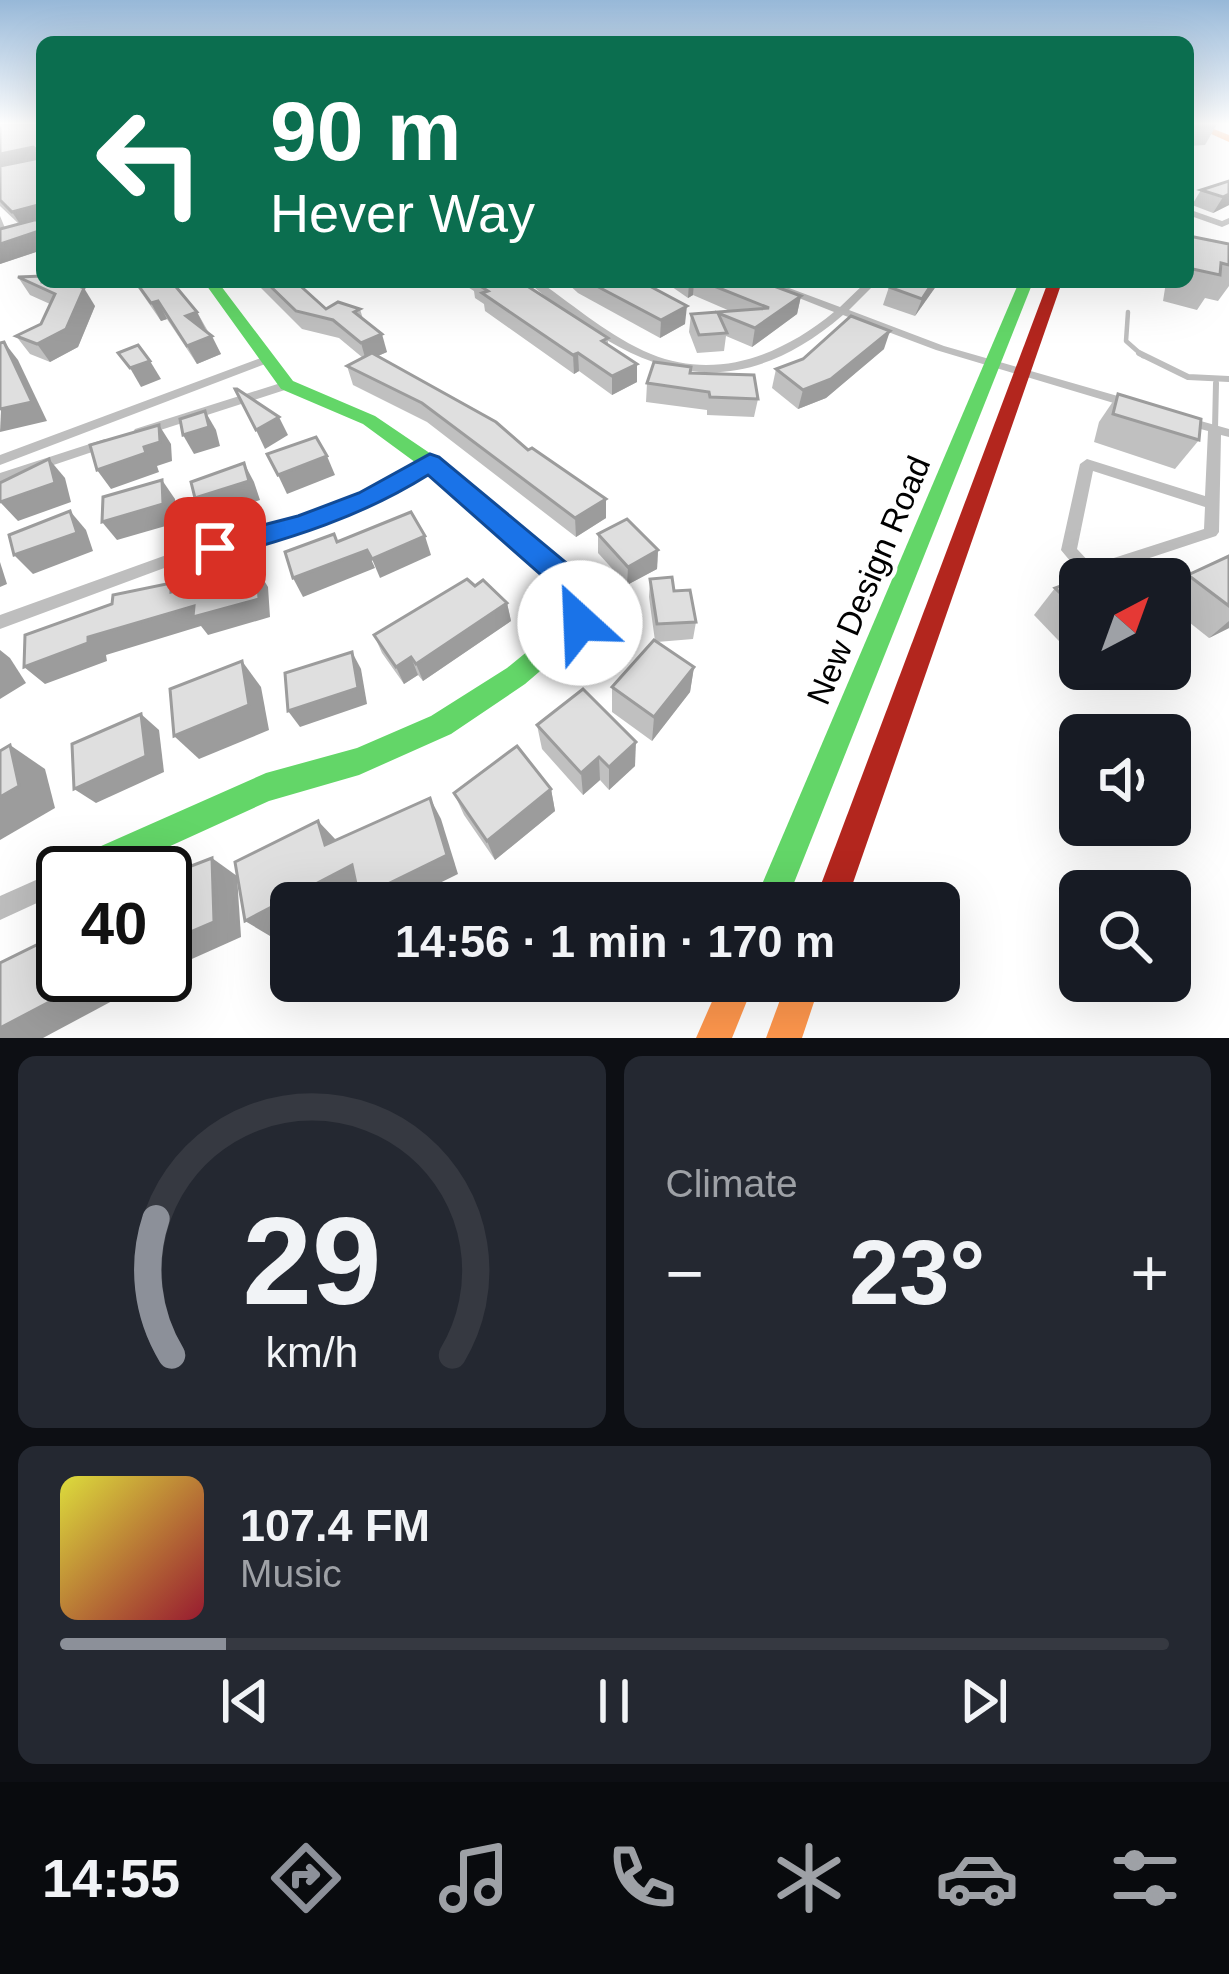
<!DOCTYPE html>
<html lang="en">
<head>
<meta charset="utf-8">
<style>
  :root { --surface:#171b24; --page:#242831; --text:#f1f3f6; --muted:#9ea1a6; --line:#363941; --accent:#8c9099 }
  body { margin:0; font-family:Arial,sans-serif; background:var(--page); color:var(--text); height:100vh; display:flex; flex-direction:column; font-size:45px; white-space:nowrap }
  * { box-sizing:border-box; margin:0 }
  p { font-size:39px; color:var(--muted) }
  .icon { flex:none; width:66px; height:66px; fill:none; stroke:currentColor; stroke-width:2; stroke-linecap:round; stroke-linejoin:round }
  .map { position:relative; height:1038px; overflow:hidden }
  .sheet { display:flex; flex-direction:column; gap:18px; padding:18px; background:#0d0f14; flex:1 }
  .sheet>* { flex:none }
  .guide { position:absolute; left:36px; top:36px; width:1158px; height:252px; border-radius:18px; box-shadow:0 12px 48px #0002; background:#0b6e4f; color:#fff; overflow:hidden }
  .needle { width:78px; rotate:41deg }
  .fabs { position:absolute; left:1059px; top:558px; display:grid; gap:24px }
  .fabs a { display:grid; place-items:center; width:132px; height:132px; border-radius:18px; background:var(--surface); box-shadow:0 12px 48px #0002; font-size:60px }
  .speed { position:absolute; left:36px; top:846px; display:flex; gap:24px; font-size:60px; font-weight:700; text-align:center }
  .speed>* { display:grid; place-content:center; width:156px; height:156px; border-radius:50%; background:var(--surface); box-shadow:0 12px 48px #0002; line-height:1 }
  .speed .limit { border:6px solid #111; border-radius:18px; background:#fff; color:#111 }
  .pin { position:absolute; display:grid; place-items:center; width:102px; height:102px; color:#fff; margin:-51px; border-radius:24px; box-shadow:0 6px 18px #0006 }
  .me { position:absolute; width:132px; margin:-66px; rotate:335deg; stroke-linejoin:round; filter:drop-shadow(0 0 9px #0008) }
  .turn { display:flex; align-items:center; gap:42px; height:252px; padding:0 36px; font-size:54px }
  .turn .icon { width:156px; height:156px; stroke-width:2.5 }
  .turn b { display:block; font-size:84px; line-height:102px }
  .big { font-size:90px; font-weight:800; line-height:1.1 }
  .sheet .tile { flex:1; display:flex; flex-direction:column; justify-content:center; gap:18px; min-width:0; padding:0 42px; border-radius:18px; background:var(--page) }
  .sheet .dial { align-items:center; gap:0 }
  .dial svg { height:312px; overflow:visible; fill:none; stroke:var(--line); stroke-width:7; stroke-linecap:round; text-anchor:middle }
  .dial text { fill:var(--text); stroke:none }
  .song { display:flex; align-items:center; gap:36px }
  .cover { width:144px; height:144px; border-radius:18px; background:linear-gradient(135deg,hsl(60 70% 55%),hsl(350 70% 35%)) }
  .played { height:12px; border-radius:6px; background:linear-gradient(90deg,var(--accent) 15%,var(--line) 15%) }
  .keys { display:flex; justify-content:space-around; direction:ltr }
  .heat { display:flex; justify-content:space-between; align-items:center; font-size:66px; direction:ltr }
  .sheet .tiles { flex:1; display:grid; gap:18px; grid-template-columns:1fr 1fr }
  .tile:last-child { grid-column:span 2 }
  .trip { position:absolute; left:270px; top:882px; width:690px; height:120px; border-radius:18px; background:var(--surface); box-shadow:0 12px 48px #0002; font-weight:800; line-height:120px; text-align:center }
  .tabs { display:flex; height:192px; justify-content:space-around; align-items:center; background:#090b0e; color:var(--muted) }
  .tabs .icon { width:84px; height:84px }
  .tabs .current { color:var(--accent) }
  .tabs b { font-size:54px; color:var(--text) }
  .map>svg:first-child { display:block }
</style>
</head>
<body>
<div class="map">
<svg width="1229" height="1038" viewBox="0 0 1229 1038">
  <rect width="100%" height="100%" fill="#fff"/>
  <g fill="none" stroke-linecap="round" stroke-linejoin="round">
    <path stroke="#bebebe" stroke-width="4.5" d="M1128,312l-2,29 17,15"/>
    <g stroke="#bebebe" stroke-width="6">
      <path d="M1139,353l49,24 41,2"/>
      <path d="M1215,429l1,-46"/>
    </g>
    <g fill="#bebebe" fill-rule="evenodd">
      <path d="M1188,209l34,12 7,-3v6l-7,3 -34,-12z"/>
      <path d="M528,282h12c36,25 70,55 111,72 66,27 131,1 183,-42l-75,-30h14l67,25 26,-25h11l-28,28 95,36 191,55 2,3 -6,4 -4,-1 -191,-57 -93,-35c-117,100 -211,56 -315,-33z"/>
      <path d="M269,355l6,4 -2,2 -273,104v-10z"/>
      <path d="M287,381l6,4 -2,3 -146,47h-10l-2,-3 2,-3z"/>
      <path d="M1183,416l46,13v8l-8,-2 -2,97 -3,4 -115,38 2,5h-18l-24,-29 19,-86 7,-5 118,37 3,-65 -30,-8 -1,-3 1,-3zM1093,471l112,36 -1,22 -112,36 -15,-16z"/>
      <path d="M105,439l7,4 -2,3 -110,37v-10z"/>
      <path d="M430,458l5,2 2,3 -2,3 -62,38 -65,25 -133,35 -175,65v-14l172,-62 128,-33 63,-24z"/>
      <path d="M63,868l9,5h-9v18l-63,29v-24z"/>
    </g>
    <g fill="#63d668" fill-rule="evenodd">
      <path d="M204,282h14l75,99 82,35 62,42 141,119 14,46 -4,7 -63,54 -74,50 -92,41 -90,26 -158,72h-48v6l-3,-6 5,-11 201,-89 91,-25 74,-32 76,-48 60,-49 -7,-32 -137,-119 -60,-44 -82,-35z"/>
      <path d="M1019,282h14l-247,621h-32z"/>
    </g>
    <g fill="#ff974d" fill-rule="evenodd">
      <path d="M1189,124h12l28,11v7z"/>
      <path d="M721,981h34l-23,57h-36z"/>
      <path d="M787,981h34l-19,57h-36z"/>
    </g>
    <path fill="#b3261e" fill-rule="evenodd" d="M1048,282h14l-216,621h-32z"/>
  </g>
  <g fill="#c0c0c0">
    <path d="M0,124h42v126l-42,14v-48l5,12 14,-4 -19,-18z"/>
    <path d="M1188,124h29l-12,21 -17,1z"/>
    <path d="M1229,181v24l-16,8 -21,-8 9,-15z"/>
    <path d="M1188,237l41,7v42l-11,15 -13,-3 -8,12 -34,-9 3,-19h22z"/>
    <path d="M18,277l77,29 -17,41 -28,15 -20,-8 -14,-18 25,-12 9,-20 -20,-9z"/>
    <path d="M134,282h38l25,30 24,42 -24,10 -30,-45 -6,2z"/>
    <path d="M255,282h41l30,27h34l3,10 24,33 -9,4 228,162 -30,19 -149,-115 -74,-37 -6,-19 16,-8 -24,-20 -37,-9z"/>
    <path d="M460,282h61l87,56v7l29,19v18l-25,13 -33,-24 -5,3 -89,-63 -1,-7 -9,-6 -1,-7z"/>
    <path d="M566,282h76l43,42 -25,14 -82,-45z"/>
    <path d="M665,282h98l38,14 -4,18 -45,33 -26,-11 -2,15 -27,2 -8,-21 2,-18 39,-3 -37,-16 -5,3z"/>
    <path d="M818,282h21l-5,5z"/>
    <path d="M939,282l-24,34 -32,-11 6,-18z"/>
    <path d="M884,349l-58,49 -28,11 -26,-21 4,-19 27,-10z"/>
    <path d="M691,373l67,26 -4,18 -47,-2v-5l-61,-8 1,-19z"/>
    <path d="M1118,394l81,46 -24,29 -81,-27 5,-20z"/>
    <path d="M598,534l60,16 -1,19 -30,16 -29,-32z"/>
    <path d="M1229,556v72l-20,10 -39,-31v-14l18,-18z"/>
    <path d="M650,579l24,12 22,31 -3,17 -36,3 37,25 -4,25 -38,49 -40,-29v-25l43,-46 -6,-44z"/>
    <path d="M1080,579v84l-46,-48 21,-27z"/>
    <path d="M475,586l32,17 4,18 -88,60 -5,-6 -14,9 -22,-31 -8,-18z"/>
    <path d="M1086,669h24l-18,7z"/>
    <path d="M537,725l98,41 -26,24 -9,-10 -17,15 -41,-46z"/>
    <path d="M551,789l4,22 -60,49 -31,-45 -10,-22z"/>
  </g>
  <g fill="#9c9c9c">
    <path d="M33,147l8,14 -41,9v-16z"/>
    <path d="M1229,194v11l-16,8 10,-16z"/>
    <path d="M42,204v18l-20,5 -10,-15z"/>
    <path d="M42,230v20l-42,14v-20z"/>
    <path d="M689,282h5l-1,13 -5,3z"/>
    <path d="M933,282h6l-24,34 7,-17z"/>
    <path d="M84,288l11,18 -17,41 -28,15 -13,-18z"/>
    <path d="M801,296l-4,18 -45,33 3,-19z"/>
    <path d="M158,301l9,18 -6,2 -10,-18z"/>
    <path d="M687,306l-2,18 -25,14 1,-18z"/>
    <path d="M197,312l9,18 -20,-14z"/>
    <path d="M890,331l-6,18 -58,49 -28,11 5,-19z"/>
    <path d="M382,334l5,18 -21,9 -5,-18z"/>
    <path d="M212,336l9,18 -24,10 -10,-18z"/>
    <path d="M4,342l14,18 29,61 -47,11z"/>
    <path d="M578,353l1,18 -5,3 -1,-19z"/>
    <path d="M150,361l11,18 -20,8 -11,-19z"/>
    <path d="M637,364v18l-25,13v-19z"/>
    <path d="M205,411l11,19 4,16 -26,8 -11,-19z"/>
    <path d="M279,417l9,18 -23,14 -9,-19z"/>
    <path d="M159,425l12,19 1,17 -15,5 2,6 -48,17 -14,-19 47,-23z"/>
    <path d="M327,456l8,19 -48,19 -9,-19z"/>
    <path d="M49,459l16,19 6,24 -53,19 -18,-19z"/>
    <path d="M244,463l10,19 6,18 -53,17 -12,-19z"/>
    <path d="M162,480l13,19 1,24 -59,17 -15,-18z"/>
    <path d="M606,499v19l-30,19 -1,-19z"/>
    <path d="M70,511l16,19 7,21 -60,23 -19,-19z"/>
    <path d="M425,536l6,19 -51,23 -8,-19z"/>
    <path d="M367,550l8,18 -72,29 -10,-19z"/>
    <path d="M658,550l-1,19 -30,16 1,-18z"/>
    <path d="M0,562l7,22 -7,3z"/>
    <path d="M257,569l11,18 2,30 -62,18 -7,-9 -95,29 1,6 -62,23 -21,-17 64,-30 83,-45v-9l14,18z"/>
    <path d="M507,603l4,18 -88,60 -7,-17z"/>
    <path d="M1229,621v7l-20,10z"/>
    <path d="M0,650l10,8 16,25 -26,16z"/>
    <path d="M352,652l9,17 6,35 -67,23 -12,-16z"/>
    <path d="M411,657l7,18 -14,9 -8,-17z"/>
    <path d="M242,661l19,26 8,43 -70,29 -25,-23z"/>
    <path d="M694,667l-4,25 -38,49 2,-24z"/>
    <path d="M141,714l18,16 5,42 -68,31 -22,-14z"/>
    <path d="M636,742l-1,24 -26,24v-23z"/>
    <path d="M10,745l35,24 10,39 -55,32v-43z"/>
    <path d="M599,757l1,23 -17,15 -2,-22z"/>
    <path d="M551,789l4,22 -60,49 -8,-19z"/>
    <path d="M430,798l11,21 17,55 -59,29h-35l-5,-5z"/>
    <path d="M318,821l19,20 -12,4z"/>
    <path d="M212,858l25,18 4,61 -76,34v-28z"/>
    <path d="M352,865l17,18 -37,20h-41v22l-21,11 -25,-15z"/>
    <path d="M91,975h37l1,17 -86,46h-43v-10z"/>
  </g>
  <g fill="#dfdfdf" stroke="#9c9c9c" stroke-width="3">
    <path d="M0,124h42v80l-30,8 -12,-12v-34l35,-7 3,-8 -5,-4 -33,7z"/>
    <path d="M1229,181v13l-6,3 -22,-7z"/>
    <path d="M34,220h8v10l-42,14v-15z"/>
    <path d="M1189,236l40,8v21l-8,-2 -1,12 -32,-7z"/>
    <path d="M42,276v6h27l15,6 -18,41 -29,15 -21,-8 25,-12 14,-30 -37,-17z"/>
    <path d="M136,282h36l25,30 -11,4 26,20 -25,10 -29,-45 -7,2z"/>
    <path d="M266,282h30l30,27 12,-7 22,7 -6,3 28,22 -21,9 -28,-23 -37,-9z"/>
    <path d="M474,282h47l87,56 -6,3 35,23 -25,12 -34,-23 -5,2 -91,-62 6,-2z"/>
    <path d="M589,282h53l45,24 -26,14z"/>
    <path d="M704,282h59l38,14 -46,32 -37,-15 9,20 -28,2 -8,-21 78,-6z"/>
    <path d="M895,282h38l-11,17 -33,-12z"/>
    <path d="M851,316l39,15 -59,48 -28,11 -27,-21 27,-10z"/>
    <path d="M4,342l28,60 -32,7v-66z"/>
    <path d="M138,345l12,16 -20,7 -12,-15z"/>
    <path d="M372,353l124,69 32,28 4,-2 74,51 -31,19 -153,-115 -75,-37z"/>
    <path d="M654,362l37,5 -1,6 64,2 4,24 -48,-2 -1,-5 -62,-9z"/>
    <path d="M235,389h2l42,28 -23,13z"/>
    <path d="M1118,394l83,25 -2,21 -86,-26z"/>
    <path d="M205,411l4,16 -26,8 -3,-16z"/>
    <path d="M159,425l1,17 -16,5 2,6 -49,17 -7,-25z"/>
    <path d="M316,437l11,19 -49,19 -11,-21z"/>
    <path d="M49,459l6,24 -55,19v-19z"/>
    <path d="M244,463l5,18 -54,17 -4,-16z"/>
    <path d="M162,480l1,24 -61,18 1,-25z"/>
    <path d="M70,511l7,22 -63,22 -5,-20z"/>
    <path d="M411,512l14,24 -53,23 -5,-9 -74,28 -8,-26 49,-18 3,8z"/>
    <path d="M627,519l31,31 -30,17 -30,-33z"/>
    <path d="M1229,556v50l-41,-31z"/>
    <path d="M257,569l2,30 -66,18 1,-11 -106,31v6l-64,24 1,-32 87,-31 1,-9 58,-12v9z"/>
    <path d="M1094,574l5,5h-19z"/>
    <path d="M672,577l2,14 16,-1 6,32 -39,2 -7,-45z"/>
    <path d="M467,579l8,7 8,-6 24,23 -91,61 -5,-7 -15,10 -22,-32z"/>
    <path d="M1080,579v33l-25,-24z"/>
    <path d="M654,640l40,27 -40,50 -42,-30z"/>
    <path d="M352,652l6,36 -70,23 -3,-38z"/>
    <path d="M242,661l7,44 -75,31 -4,-47z"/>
    <path d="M583,689l53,53 -27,25 -10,-10 -18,16 -44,-48z"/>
    <path d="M141,714l5,42 -72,33 -2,-45z"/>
    <path d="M10,745l9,41 -19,11v-46z"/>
    <path d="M517,746l34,43 -64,52 -33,-48z"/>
    <path d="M430,798l17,57 -88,43 -7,-33 -107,56 -10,-59 83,-41 7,24z"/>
    <path d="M212,858l2,64 -49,21v-67z"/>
    <path d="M63,932v43h28v5l-91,48v-65z"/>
  </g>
  <linearGradient id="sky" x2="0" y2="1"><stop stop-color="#97b8d8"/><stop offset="0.46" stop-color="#fff"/><stop offset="1" stop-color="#fff" stop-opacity="0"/></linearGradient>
  <rect width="1229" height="269" fill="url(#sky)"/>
  <path fill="#1a73e8" stroke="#114b97" stroke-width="3" d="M430,454l9,3 142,118 15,48 -5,9 -11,4 -11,-4 -12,-43 -129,-114c-67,42 -136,63 -213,84l-14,-11 4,-8 93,-24 61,-23z"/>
  <g text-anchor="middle" stroke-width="9" stroke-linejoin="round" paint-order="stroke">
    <g font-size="33" fill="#000" stroke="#fff">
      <text transform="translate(868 580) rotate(-67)" y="12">New Design Road</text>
    </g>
  </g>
</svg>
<div class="fabs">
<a><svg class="needle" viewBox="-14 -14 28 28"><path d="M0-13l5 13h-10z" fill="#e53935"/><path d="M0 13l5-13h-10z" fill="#9ea1a6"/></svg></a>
<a><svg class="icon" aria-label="sound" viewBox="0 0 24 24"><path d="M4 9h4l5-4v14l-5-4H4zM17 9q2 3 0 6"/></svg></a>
<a><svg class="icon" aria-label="search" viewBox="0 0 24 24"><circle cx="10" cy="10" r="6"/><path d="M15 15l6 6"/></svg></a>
</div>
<div class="speed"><div class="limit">40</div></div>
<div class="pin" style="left:215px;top:548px;background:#d93025"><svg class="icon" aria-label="arrive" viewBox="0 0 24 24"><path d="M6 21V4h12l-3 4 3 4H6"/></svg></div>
<svg class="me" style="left:580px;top:623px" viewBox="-20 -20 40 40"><circle r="19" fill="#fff"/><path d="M0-13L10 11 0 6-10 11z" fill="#1a73e8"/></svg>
<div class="trip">14:56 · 1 min · 170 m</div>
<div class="guide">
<div class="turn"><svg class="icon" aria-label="left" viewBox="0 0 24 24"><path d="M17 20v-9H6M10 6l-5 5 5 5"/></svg><div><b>90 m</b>Hever Way</div></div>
</div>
</div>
<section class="sheet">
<div class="tiles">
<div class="tile dial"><svg viewBox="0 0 100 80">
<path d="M14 69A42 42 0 1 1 86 69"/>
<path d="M14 69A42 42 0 0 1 10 34" stroke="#8c9099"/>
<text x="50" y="56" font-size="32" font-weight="700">29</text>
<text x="50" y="72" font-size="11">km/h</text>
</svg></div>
<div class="tile"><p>Climate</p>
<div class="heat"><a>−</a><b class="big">23°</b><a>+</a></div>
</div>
<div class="tile">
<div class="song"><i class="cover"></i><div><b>107.4 FM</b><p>Music</p></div></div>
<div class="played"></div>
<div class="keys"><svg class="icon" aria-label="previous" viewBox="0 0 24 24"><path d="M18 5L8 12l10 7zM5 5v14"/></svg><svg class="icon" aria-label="pause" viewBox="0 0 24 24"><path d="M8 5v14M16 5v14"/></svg><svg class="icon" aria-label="next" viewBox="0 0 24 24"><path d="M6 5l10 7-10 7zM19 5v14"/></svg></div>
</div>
</div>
</section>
<nav class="tabs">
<b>14:55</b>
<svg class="icon current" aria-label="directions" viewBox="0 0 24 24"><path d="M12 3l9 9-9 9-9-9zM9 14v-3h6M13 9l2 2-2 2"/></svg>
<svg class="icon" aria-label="music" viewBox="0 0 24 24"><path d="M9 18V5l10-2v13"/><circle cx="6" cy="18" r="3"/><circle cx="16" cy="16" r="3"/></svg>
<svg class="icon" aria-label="phone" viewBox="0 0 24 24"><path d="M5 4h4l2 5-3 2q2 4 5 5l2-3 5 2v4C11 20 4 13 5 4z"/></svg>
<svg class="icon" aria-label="climate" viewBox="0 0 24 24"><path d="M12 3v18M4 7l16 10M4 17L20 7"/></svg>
<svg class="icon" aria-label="car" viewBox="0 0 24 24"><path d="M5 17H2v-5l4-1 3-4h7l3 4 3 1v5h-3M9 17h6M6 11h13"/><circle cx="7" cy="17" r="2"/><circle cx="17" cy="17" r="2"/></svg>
<svg class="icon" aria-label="filters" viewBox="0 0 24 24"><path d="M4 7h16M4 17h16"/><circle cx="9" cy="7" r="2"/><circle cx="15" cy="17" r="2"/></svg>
</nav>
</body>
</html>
